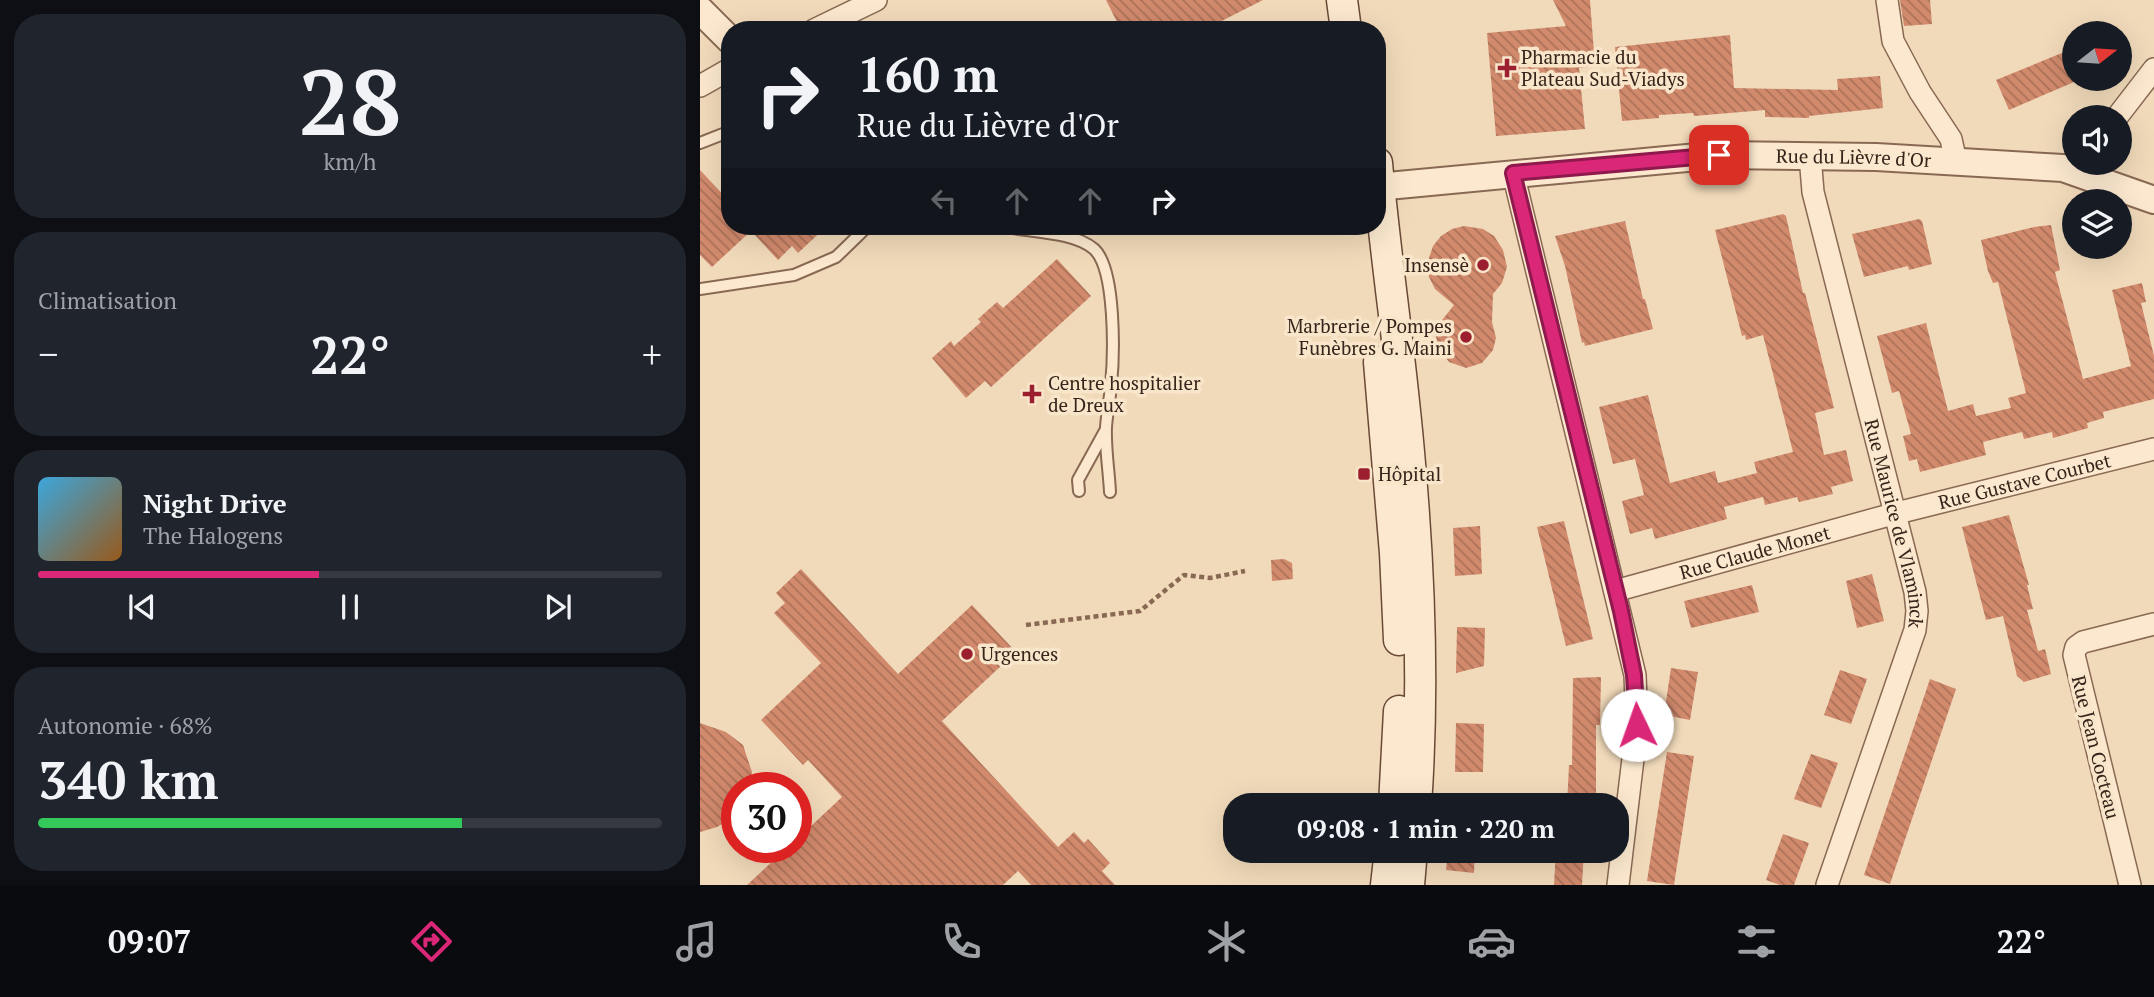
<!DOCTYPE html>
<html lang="fr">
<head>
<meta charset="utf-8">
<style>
  :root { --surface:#171b24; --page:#20242c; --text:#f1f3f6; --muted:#9ea1a6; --line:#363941; --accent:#db2777 }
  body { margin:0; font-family:"PT Serif",serif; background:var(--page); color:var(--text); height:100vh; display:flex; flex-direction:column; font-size:26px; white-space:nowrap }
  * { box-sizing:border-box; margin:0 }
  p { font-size:23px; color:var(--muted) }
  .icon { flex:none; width:38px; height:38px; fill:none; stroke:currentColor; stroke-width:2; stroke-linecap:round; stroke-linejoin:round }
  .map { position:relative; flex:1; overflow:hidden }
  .panel { display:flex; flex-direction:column; gap:14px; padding:14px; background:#0d0f14; width:700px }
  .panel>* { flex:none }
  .top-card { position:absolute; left:21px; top:21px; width:665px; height:214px; border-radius:28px; box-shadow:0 7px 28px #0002; background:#171b24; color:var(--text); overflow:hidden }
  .needle { width:46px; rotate:73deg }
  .fabs { position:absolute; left:1362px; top:21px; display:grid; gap:14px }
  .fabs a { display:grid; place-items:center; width:70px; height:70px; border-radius:50%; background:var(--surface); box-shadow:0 7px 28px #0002; font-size:35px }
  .speed { position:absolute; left:21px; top:772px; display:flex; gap:14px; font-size:35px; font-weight:700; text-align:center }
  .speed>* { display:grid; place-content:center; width:91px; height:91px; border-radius:50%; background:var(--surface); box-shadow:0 7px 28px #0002; line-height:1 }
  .speed .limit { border:10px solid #d22; background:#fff; color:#111 }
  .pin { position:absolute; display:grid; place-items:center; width:60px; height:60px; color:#fff; margin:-30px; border-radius:14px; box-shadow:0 4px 10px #0006 }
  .me { position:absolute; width:77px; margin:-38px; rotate:357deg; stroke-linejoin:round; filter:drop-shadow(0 0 5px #0008) }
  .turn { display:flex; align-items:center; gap:24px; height:147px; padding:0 21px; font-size:32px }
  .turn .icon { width:91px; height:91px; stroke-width:2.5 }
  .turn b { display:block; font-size:49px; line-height:60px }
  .lanes { display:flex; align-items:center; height:66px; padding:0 21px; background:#0003; justify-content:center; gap:35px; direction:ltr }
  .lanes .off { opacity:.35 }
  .big { font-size:52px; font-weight:700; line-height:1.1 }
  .panel .card { flex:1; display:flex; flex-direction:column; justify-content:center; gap:10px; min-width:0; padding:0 24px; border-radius:28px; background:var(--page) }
  .panel .dial { align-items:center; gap:0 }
  .dial b { font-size:91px; line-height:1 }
  .song { display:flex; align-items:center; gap:21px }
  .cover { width:84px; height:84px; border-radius:10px; background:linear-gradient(135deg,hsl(200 70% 55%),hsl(30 70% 35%)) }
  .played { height:7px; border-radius:4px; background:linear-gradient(90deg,var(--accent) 45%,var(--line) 45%) }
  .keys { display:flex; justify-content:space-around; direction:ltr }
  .heat { display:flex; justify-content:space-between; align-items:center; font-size:38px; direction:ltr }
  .charge { height:10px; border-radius:5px; background:linear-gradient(90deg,#34c759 68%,var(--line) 0) }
  .trip { position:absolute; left:523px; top:793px; width:406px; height:70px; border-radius:28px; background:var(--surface); box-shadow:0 7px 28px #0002; font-weight:700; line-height:70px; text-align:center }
  .tabs { display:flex; height:112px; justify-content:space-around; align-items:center; background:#090b0e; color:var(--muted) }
  .tabs .icon { width:49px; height:49px }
  .tabs .on { color:var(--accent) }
  .tabs b { font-size:32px; color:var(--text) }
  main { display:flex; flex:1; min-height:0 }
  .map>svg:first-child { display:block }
</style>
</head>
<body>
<main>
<section class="panel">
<div class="card dial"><b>28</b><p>km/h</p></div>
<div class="card"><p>Climatisation</p>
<div class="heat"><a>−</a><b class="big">22°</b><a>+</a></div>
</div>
<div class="card">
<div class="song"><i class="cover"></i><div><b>Night Drive</b><p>The Halogens</p></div></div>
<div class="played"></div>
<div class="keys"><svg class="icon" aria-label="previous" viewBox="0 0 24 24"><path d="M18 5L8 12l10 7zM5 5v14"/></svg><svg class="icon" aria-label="pause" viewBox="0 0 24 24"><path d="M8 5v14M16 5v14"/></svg><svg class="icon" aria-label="next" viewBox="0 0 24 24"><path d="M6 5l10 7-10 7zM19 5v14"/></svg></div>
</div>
<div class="card"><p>Autonomie · 68%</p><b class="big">340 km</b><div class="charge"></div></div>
</section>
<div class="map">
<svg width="1454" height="885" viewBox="0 0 1454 885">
  <defs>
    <pattern id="building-back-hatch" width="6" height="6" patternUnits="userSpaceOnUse" patternTransform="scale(1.75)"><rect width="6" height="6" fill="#d28a6d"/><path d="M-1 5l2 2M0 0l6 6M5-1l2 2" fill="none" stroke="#ab7159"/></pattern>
  </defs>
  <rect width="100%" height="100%" fill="#f1daba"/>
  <g fill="url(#building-back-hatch)">
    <path d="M406,0h157l-59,30h-83z"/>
    <path d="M853,0h37l5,66 -16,2 6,61 -89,7 -9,-103 79,-7z"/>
    <path d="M1200,0h30l2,24 -28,2z"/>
    <path d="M1030,35l4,53 104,2 -1,-11 43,-3 3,32 -74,8v2l-44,-1v-7l-71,6 -1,-3 -34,2v3l-37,3 -7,-74z"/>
    <path d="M1374,48v34l-65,28 -13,-30z"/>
    <path d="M0,170l30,32v24h97l-29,27 -6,-7 -14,14 -27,-29 -39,36 -12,-12z"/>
    <path d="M1083,214l3,2 17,77h2l29,115 -19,5 9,42 22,-5 7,31 -22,6 2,7 -34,8 -2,-5 -32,8 -2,-8 -39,10 3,12 -72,20 -3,-11 -22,6 -8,-33 22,-6 -9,-36 -22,5 -14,-57 49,-12 22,88 45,-12 3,12 39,-10 -3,-11 39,-10 -30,-117 -17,5 -1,-5 -3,1 -27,-106z"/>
    <path d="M1219,219l3,2 10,43 -23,6 -1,-4 -44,11 -12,-43z"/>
    <path d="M925,221l18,78h2l8,30 -68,17 -1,-4 -2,1 -17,-77 -10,-30z"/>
    <path d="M1351,225l9,45 -5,2 28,107 48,-13 -19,-76 30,-7 4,19 -5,1 13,53v43l-51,13 1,6 -17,5 1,5 -35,10 -1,-6 -28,7 -2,-7 -39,10 3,13 -66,17 -3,-13 -8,2 -6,-25 8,-2 -12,-43 -7,2 -15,-57 49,-13 22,88 25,-7 3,12 35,-8 -3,-10 18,-5 -28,-111 -5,1 -5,-12 -7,-31 53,-13z"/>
    <path d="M764,226l19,3 11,7 9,14 4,17 -5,16 -9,11 -1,28 4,16 -3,12 -11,13 -16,5 -17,-6 -11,-14 -2,-12 3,-12 15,-19 -19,-16 -6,-12 -2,-13 6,-18 8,-10 11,-7z"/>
    <path d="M357,259l34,37 -100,91 -6,-6 -19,17 -34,-40 19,-17 3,5 27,-24 -3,-3 19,-17 6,6z"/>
    <path d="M1309,515l20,70h-2l6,24 -6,1 11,41 7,-2 6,25 -27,8 -7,-6 -14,-60 -17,4 -24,-93z"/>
    <path d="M864,521l29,118 -27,7 -29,-119z"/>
    <path d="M780,526l2,48 -27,2 -2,-48z"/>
    <path d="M584,559l8,4 1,16 -21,2 -1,-21z"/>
    <path d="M101,569l97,105 74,-69 44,47 -74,69 116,126 16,-15 10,11 4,-4 22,24 -8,8 13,14h-84l-13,-14 -15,14h-256l41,-38h8v-7l46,-43 -34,-37 -5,5 -42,-45 60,-57 -47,-50 11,-10 -9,-10z"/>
    <path d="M1172,574l12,47 -27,7 -11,-47z"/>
    <path d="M1052,585l7,27 -68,16 -7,-27z"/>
    <path d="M757,627l28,1 -1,38 -28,7z"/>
    <path d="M971,668l27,4 -8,48 -26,-5z"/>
    <path d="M1140,670l27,9 -16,45 -27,-9z"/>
    <path d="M901,677l-1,48h-4v80h-29l2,-40h3l1,-87z"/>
    <path d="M1230,679l26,10 -66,195 -26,-9z"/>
    <path d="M0,723l26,9 17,13 9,27 -1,16h-14v27l-20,12 -17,5z"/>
    <path d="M756,723l28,1 -1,48h-28z"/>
    <path d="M967,752l27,4 -20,129 -27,-4z"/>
    <path d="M1111,754l27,9 -17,45 -27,-9z"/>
    <path d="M1083,834l26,9 -15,42h-14l-14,-5z"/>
    <path d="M748,850h27l-1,23 -28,-3z"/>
    <path d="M856,850h28l-2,35h-28z"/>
  </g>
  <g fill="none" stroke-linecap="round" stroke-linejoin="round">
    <g stroke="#896953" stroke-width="14">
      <g id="service">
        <path d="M0,143l23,-9h7"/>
        <path d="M301,226c26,6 72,5 93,23 22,20 20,106 17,136 -1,14 -4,28 -5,42 -1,21 3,44 4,65"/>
        <path d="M0,289l94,-14 42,-18 32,-31"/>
        <path d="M379,491l-1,-11 27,-49"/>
      </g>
    </g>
    <g stroke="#896953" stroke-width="24">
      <g id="minor">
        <path d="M1187,0l6,41 27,51 31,47 5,23"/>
        <path d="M114,30l62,-30"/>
        <path d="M0,86l30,-17"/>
        <path d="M1417,117l37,-48"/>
        <path id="s1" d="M1110,156l3,36 102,400 2,19 -2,19 -88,255"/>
        <path d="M813,173l122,502 2,50 -19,160"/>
        <path id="s2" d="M915,591l278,-77 261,-65"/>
        <path d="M1430,885l-56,-230 2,-8 7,-5 71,-18"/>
      </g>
    </g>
    <g stroke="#896953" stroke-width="30">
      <g id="tertiary">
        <path d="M0,10l30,30"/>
        <path id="s3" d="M677,187l342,-32 157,2 187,11 91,32"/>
      </g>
    </g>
    <g stroke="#6a4a37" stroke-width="33">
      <g id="secondary">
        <path d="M642,0l4,30"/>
        <path d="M677,163c9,100 25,201 33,301 10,113 14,228 6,341"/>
        <path d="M679,362l16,191 4,87"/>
        <path d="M694,805l5,-94"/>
        <path d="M686,885l4,-35"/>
        <path d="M709,885l3,-35"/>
      </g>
    </g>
    <path stroke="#896953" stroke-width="4.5" stroke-dasharray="5 3.5" stroke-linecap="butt" d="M326,625l114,-14 44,-36 26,3 35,-7"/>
    <use href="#service" stroke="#fbe8ce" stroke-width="10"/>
    <use href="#minor" stroke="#fbe8ce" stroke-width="21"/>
    <use href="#tertiary" stroke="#fbe8ce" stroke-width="26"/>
    <use href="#secondary" stroke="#fbe8ce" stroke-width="30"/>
  </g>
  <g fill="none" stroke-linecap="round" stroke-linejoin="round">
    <g stroke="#8e194d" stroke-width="18">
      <path id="route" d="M937,725l-3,-50 -13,-64 -108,-438 206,-18"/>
    </g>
    <use href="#route" stroke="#db2777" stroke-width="12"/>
  </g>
  <g fill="#9c1f30" stroke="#f8e5ca" stroke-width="2.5">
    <path d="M803.5 57.5h7v7h7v7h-7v7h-7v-7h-7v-7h7z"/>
    <circle cx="783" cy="265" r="7"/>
    <circle cx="766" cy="337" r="7"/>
    <path d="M328.5 383.5h7v7h7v7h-7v7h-7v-7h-7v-7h7z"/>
    <rect x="657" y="467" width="14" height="14" rx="3.5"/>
    <circle cx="267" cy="654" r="7"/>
  </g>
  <g text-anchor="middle" stroke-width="7" stroke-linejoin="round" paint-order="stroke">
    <g font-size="19" fill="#37241a" stroke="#f8e5ca" text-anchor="start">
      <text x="821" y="64">Pharmacie du<tspan x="821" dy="22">Plateau Sud-Viadys</tspan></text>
      <text x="769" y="272" text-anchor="end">Insensè</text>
      <text x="752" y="333" text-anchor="end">Marbrerie / Pompes<tspan x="752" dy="22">Funèbres G. Maini</tspan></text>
      <text x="348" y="390">Centre hospitalier<tspan x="348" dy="22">de Dreux</tspan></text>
      <text x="678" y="481">Hôpital</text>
      <text x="281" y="661">Urgences</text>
    </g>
    <g font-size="19" fill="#37241a" stroke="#f8e5ca">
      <text dy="7" stroke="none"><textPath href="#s3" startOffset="478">Rue du Lièvre d'Or</textPath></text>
      <text dy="7" stroke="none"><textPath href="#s2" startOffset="424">Rue Gustave Courbet</textPath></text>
      <text dy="7" stroke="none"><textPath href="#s1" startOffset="378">Rue Maurice de Vlaminck</textPath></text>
      <text dy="7" stroke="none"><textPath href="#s2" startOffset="145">Rue Claude Monet</textPath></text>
      <text transform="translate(1396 747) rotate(76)" y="7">Rue Jean Cocteau</text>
    </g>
  </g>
</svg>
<div class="fabs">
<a><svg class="needle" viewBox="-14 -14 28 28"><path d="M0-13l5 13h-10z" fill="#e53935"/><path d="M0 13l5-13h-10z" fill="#9ea1a6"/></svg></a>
<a><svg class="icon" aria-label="sound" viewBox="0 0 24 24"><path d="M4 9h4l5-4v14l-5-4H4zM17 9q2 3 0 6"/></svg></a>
<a><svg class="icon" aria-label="layers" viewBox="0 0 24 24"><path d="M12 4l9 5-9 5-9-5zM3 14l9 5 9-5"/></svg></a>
</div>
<div class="speed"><div class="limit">30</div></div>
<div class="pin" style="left:1019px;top:155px;background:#d93025"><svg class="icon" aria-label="arrive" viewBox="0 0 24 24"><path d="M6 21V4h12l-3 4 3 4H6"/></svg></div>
<svg class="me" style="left:937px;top:725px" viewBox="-20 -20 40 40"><circle r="19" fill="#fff"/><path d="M0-13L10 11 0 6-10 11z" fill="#db2777"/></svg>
<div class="trip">09:08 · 1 min · 220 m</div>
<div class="top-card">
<div class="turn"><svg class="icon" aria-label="right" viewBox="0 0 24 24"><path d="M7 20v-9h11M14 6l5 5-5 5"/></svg><div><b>160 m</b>Rue du Lièvre d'Or</div></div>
<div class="lanes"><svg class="icon off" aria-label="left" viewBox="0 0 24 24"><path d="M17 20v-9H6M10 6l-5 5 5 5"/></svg><svg class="icon off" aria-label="ahead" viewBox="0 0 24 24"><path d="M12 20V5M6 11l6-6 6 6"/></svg><svg class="icon off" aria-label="ahead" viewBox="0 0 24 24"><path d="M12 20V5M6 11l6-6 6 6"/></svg><svg class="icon" aria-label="right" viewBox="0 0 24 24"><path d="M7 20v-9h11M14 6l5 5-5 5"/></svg></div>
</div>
</div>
</main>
<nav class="tabs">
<b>09:07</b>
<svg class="icon on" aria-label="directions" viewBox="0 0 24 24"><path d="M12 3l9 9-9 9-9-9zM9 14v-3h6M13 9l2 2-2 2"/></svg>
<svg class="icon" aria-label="music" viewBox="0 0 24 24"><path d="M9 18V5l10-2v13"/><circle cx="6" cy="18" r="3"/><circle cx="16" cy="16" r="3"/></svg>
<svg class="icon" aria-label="phone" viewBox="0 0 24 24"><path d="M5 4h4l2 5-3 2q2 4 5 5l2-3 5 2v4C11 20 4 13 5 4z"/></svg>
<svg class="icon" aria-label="climate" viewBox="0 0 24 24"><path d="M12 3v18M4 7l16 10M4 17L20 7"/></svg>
<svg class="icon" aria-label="car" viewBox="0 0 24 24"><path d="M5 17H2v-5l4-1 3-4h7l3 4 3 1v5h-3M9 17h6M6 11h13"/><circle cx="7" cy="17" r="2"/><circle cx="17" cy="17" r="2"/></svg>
<svg class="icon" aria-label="filters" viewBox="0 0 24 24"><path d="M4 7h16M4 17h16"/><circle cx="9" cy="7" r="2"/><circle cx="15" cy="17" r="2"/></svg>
<b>22°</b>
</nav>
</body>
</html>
